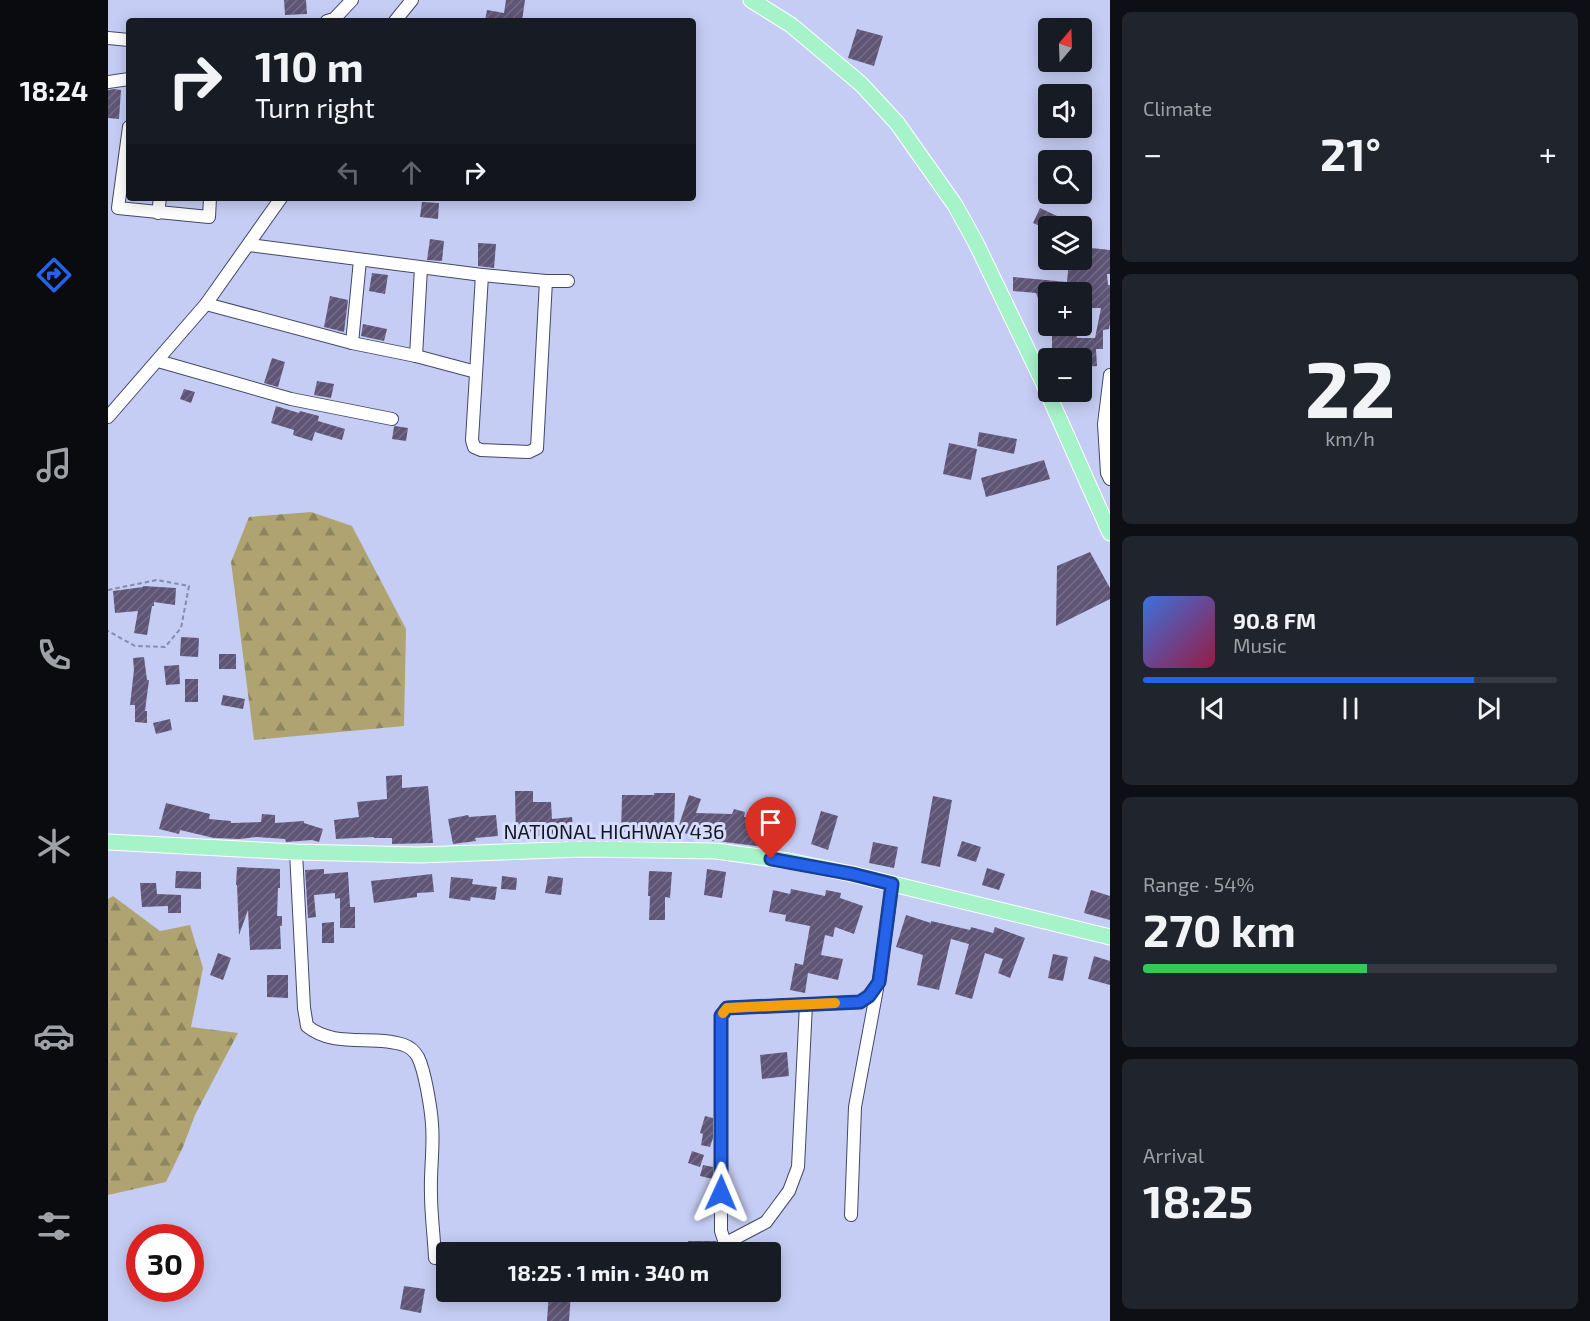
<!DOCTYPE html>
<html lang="en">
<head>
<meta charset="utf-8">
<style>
  :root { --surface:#171b24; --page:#20242c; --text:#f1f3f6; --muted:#9ea1a6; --line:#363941; --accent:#2563eb }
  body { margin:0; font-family:"Exo 2",sans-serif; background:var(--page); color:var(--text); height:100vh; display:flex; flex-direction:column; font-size:22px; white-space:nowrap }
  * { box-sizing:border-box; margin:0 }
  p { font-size:20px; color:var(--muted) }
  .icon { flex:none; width:33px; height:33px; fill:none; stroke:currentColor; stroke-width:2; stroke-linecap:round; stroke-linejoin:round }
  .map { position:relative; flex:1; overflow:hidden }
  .panel { display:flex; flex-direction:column; gap:12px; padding:12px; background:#0d0f14; width:480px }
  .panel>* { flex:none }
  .top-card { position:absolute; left:18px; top:18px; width:570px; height:183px; border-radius:6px; box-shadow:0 3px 15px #0003; background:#171b24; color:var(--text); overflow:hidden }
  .needle { width:39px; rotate:19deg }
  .fabs { position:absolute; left:930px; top:18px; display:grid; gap:12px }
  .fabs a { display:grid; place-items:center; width:54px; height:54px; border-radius:6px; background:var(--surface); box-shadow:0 3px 15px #0003; font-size:30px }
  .speed { position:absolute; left:18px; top:1224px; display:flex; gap:12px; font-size:30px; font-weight:700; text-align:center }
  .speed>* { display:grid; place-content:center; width:78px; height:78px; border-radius:50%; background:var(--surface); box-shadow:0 3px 15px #0003; line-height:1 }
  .speed .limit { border:9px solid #d22; background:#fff; color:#111 }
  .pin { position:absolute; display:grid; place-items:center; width:51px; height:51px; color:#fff; margin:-62px -26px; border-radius:50% 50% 50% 0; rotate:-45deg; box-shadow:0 0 6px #0007 }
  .pin .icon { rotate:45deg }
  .me { position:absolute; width:66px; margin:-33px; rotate:1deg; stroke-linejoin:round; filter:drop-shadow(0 0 4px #0008) }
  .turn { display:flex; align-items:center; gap:21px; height:126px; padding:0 30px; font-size:27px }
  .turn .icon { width:78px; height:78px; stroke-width:2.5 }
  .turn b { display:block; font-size:42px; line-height:51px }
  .lanes { display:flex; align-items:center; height:57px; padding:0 30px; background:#0003; justify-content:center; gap:30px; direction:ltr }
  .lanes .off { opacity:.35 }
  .big { font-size:45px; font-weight:700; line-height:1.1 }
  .panel .widget { flex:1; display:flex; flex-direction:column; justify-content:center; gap:9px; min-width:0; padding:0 21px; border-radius:9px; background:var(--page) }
  .panel .dial { align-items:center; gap:0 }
  .dial b { font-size:78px; line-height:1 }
  .song { display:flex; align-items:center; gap:18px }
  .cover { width:72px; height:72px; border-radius:9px; background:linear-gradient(135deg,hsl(220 70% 55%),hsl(340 70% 35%)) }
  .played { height:6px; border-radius:3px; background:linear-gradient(90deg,var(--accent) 80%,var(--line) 80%) }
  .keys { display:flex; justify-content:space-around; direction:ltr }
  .heat { display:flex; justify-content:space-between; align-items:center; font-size:33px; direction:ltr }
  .charge { height:9px; border-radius:4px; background:linear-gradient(90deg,#34c759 54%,var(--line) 0) }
  .trip { position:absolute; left:328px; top:1242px; width:345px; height:60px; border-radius:6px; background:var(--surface); box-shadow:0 3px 15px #0003; font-weight:700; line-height:60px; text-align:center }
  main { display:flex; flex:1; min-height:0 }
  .menu { display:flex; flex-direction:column; width:108px; justify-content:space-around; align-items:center; background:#090b0e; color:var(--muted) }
  .menu .icon { width:42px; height:42px }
  .menu .current { color:var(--accent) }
  .menu b { font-size:27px; color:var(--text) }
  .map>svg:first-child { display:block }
</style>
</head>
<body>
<main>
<nav class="menu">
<b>18:24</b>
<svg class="icon current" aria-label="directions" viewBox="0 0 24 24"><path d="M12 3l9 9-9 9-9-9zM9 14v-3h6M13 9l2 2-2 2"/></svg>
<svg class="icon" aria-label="music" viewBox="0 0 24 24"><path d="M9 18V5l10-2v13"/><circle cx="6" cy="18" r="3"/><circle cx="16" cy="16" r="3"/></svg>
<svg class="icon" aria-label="phone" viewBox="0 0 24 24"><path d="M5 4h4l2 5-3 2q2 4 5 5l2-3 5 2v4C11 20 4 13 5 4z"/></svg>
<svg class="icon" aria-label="climate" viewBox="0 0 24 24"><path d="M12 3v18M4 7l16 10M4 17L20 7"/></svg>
<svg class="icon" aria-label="car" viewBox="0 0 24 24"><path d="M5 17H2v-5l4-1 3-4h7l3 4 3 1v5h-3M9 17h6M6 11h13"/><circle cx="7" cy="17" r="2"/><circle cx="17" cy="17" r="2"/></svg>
<svg class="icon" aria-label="filters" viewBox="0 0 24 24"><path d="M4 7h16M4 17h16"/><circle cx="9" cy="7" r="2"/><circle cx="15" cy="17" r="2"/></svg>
</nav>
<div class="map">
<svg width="1002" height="1321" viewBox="0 0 1002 1321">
  <defs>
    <pattern id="forest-firs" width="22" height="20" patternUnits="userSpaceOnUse" patternTransform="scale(1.5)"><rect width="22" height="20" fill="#afa471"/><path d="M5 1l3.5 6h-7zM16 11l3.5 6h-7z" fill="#8d855d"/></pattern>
    <pattern id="building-hatch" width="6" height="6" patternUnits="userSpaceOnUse" patternTransform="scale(1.5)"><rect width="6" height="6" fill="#5f5577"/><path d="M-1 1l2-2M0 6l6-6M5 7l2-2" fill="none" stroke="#756e88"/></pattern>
  </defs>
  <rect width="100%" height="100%" fill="#c6cdf4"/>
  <g fill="url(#forest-firs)">
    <path d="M203,512l41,14 54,103 -2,97 -150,14 -23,-178 18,-45z"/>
    <path d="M5,896l47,35 30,-6 13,43 -12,59 47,6 -43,82 -12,32 -17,35 -58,13v-296z"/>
  </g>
  <g fill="url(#building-hatch)">
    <path d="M176,0h22l1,14 -22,1z"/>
    <path d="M398,0h19l-3,21h-37l2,-11 17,3z"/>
    <path d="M749,29l26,7 -9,30 -26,-8z"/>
    <path d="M6,89l7,1 -2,29 -11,-1v-28z"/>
    <path d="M314,202l17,1 -1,16 -18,-2z"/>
    <path d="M932,208l17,8 8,1 -1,9h-24l-7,-3z"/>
    <path d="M322,239l14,2 -2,20 -15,-1z"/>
    <path d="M370,243l18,1 -2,24 -16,-2z"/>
    <path d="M974,247l28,3v24h-3l1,11h2v38l-1,6 -6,1v19h-7l1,17 -15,1v-9h-4l-1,-8h-25v-18l-3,-6h26l2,12h18l6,-30h-19v-16h-34v31l-12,-30 -23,-2v-14l54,5 2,-22h13z"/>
    <path d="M264,273l16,2 -3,19 -16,-3z"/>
    <path d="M222,296l18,4 -4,32 -20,-5z"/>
    <path d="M255,324l24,5 -3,12 -23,-5z"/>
    <path d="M164,358l13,4 -7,25 -14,-4z"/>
    <path d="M209,381l17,3 -3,14 -17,-3z"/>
    <path d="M76,389l11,3 -4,11 -11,-4z"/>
    <path d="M168,406l23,7 1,-2 19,5 -1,5 27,8 -3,11 -27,-8 -3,9 -19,-6 1,-5 -23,-7z"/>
    <path d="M287,426l13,2 -2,13 -14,-2 2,-12z"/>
    <path d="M871,432l38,7 -3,15 -37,-8z"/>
    <path d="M841,443l28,6 -6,31 -28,-6z"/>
    <path d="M936,460l6,19 -64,18 -5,-19z"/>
    <path d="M982,552l20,36v11l-54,27 1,-60z"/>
    <path d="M35,586l33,2 -1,17 -21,-3v4h-2l-5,29 -13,-2 4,-22 -23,2 -2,-22 30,-4z"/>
    <path d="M73,637l18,1 -1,19 -18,-1z"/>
    <rect x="111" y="654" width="17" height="15"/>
    <path d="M36,657l3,23h2l-4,31h2v12l-12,-1v-17h-5l4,-35 -1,-12z"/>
    <path d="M71,665l1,19 -14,1 -2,-19z"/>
    <rect x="77" y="679" width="13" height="23"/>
    <path d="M115,695l22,4 -2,10 -22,-4z"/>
    <path d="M62,719l2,11 -16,4 -3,-11z"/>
    <path d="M294,775v13l26,-2 5,57 -41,1v-6h-18v-1l-38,2 -2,-19 25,-3 -2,-15 30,-3 -1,-23z"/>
    <path d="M407,791h18v11h18l1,17 20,-2 2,21 -16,1 -1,-4 -41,2z"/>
    <path d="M546,793h21l-1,36 -24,-1v4h-29l1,-37h32z"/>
    <path d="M581,795l12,4 -5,14 36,1 2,-5 11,3 -1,5 28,1 -1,30 -54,-7h-22v-5l-18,-5z"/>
    <path d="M825,796l19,4 -12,67 -19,-4z"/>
    <path d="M58,803l44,11 -1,5 22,2v2l30,-1 1,-8 13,1v8l29,-2v2l19,6 -4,13 -7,-2 -26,2 -1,-3 -28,-2 -17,2 -26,-1 -34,-8 -1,4 -20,-5z"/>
    <path d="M713,811l17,5 -10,34 -17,-6z"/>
    <path d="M360,815l1,2 27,-2 2,21 -23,2 1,3 -23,3 -5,-25z"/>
    <path d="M854,841l19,6 -5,15 -19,-6z"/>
    <path d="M765,842l25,5 -4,21 -25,-5z"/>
    <path d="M129,867l43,2v19h-2l-1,28h5v10h-2l1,23 -31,1 -2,-40 -9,25 -2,-50h-1z"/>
    <path d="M879,868l18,6 -6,16 -17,-5z"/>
    <path d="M216,869v5l24,-2 2,35h5v21h-15v-30l-5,1v-6l-21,2 2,22 -8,1 -3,-48z"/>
    <path d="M599,869l19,3 -4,26 -18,-3z"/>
    <path d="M68,871l25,1v17l-26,-1z"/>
    <path d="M541,871l23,1 -2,26 -5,-1v23h-16l1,-24h-2z"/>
    <path d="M324,874l2,18 -17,1v4l-43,6 -3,-22z"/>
    <path d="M394,876l15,2 -1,12 -15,-1z"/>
    <path d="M440,876l15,2 -2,17 -16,-2z"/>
    <path d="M343,877l22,2 -1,5 25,3 -2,13 -24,-3 -1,4 -21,-3z"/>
    <path d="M32,883h16l1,11 24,1v18h-13v-7l-26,1z"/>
    <path d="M683,889l34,7 1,-6 15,3 -1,5 23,8 -9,28 -19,-7 -2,10 -8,-2 -4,20 22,4 -5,21 -30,-7 -3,20 -15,-3 5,-27 8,2 7,-39 -25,-5 1,-6 -17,-3 4,-22 17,4z"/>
    <path d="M983,890l19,6v24l-26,-7z"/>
    <path d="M798,915l25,8v-2l39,9 1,-3 22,6 2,-6 30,11 -15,40 -12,-5 5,-14 -18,-6 -13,46 -17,-5 14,-50 -18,-5 -12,51 -22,-5 6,-30 -27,-8z"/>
    <path d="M226,922v21h-12v-20z"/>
    <path d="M110,953l13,5 -8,22 -13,-5z"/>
    <path d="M945,954l15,3 -5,24 -15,-3z"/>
    <path d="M986,956l16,5v24l-22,-6z"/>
    <path d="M159,975h21v23l-21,-1z"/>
    <path d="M679,1052l2,24 -27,3 -2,-24z"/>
    <path d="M597,1116l8,2v20l-3,9 -9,-2 2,-11 -3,-1z"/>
    <path d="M584,1151l12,4 -4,12 -12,-4z"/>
    <path d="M595,1165l10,2v12l-13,-3z"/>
    <path d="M580,1241h28l4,6v5l-32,-1z"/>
    <path d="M296,1286l21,3 -4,24 -21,-4z"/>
    <path d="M441,1292h22l-2,29h-22z"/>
  </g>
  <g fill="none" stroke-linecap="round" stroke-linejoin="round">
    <g stroke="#434868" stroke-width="14">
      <g id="minor">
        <path d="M219,21l7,-2 18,-19"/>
        <path d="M287,21l17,-21"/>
        <path d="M0,38l21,2"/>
        <path d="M0,82l21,-3"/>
        <path d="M21,127l-11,81 91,9 1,-19"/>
        <path d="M50,213l2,-15"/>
        <path d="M141,245l233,30 64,6h22"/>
        <path d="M374,275l-10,165 2,7 7,3 48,2 8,-4 9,-167"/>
        <path d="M98,304l146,39 64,13 60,16"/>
        <path d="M244,343l8,-83"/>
        <path d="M308,356l5,-88"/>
        <path d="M50,361l133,38 101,20"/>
        <path d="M1002,375l-6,49 3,49 3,6"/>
        <path d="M0,417l98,-113 75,-106"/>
        <path d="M188,852l8,156 3,18c28,23 66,8 97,19 6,2 11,7 14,12 7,14 13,52 14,67 2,23 -2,47 -1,70 0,21 3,42 4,64"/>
        <path d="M698,1004l-8,163 -9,24 -23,31 -36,19 -6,-1 -3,-9v-216l6,-7 133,-6 9,-6 10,-14 13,-98"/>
        <path d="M743,1215l4,-108 22,-118"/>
      </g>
    </g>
    <g stroke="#fff" stroke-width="17">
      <g id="major">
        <path d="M643,0l40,25 70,59 36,39 58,82 21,38 66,137 68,153"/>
        <path d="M0,842l188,10 123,3 165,-6 132,2 73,10 63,13 258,63"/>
      </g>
    </g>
    <path stroke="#868ba9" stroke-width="2" stroke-dasharray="4.5 3" stroke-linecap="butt" d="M0,590l49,-10 32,6 -8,42 -16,19 -30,-1 -27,-15"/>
    <use href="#minor" stroke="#fff" stroke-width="12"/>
    <use href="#major" stroke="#a6f2c9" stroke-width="15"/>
  </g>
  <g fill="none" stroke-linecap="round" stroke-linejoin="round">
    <g stroke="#184099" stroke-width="15">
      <path id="route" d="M613,1193v-177l6,-8 133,-6 9,-6 10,-14 13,-98 -40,-10 -81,-15"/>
    </g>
    <use href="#route" stroke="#2563eb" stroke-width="10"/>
    <path stroke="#f59e0b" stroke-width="10" d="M615,1013l4,-5 108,-5"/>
  </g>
  <g text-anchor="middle" stroke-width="6" stroke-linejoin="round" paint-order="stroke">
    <g font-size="20" fill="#141624" stroke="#d5dbfa">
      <text x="506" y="839">NATIONAL HIGHWAY 436</text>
    </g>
  </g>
</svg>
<div class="fabs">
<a><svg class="needle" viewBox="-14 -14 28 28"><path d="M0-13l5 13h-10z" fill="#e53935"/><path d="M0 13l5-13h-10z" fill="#9ea1a6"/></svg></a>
<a><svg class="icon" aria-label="sound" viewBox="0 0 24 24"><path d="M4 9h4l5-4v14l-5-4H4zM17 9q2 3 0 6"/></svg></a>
<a><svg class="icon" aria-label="search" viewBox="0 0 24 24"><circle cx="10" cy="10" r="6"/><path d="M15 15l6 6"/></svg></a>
<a><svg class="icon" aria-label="layers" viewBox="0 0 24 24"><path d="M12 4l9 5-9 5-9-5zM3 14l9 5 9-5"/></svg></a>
<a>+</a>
<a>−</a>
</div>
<div class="speed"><div class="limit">30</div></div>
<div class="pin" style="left:663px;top:859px;background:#d93025"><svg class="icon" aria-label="arrive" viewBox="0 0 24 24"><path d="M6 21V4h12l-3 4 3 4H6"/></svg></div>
<svg class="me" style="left:613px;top:1193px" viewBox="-20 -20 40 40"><path d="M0-17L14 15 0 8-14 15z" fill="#2563eb" stroke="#fff" stroke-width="4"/></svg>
<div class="trip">18:25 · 1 min · 340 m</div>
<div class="top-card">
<div class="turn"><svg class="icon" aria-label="right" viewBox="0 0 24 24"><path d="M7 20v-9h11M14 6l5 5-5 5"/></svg><div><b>110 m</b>Turn right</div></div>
<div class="lanes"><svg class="icon off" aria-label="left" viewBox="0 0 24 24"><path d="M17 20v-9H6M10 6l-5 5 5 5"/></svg><svg class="icon off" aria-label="ahead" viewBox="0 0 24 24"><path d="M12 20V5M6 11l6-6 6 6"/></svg><svg class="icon" aria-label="right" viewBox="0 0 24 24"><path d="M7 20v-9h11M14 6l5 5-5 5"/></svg></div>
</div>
</div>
<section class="panel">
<div class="widget"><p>Climate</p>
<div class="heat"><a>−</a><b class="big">21°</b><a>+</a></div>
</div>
<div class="widget dial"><b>22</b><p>km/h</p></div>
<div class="widget">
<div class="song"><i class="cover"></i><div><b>90.8 FM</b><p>Music</p></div></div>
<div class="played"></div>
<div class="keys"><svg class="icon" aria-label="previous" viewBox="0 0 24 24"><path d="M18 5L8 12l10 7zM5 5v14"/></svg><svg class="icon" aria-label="pause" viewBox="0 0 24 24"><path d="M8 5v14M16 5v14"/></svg><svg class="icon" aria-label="next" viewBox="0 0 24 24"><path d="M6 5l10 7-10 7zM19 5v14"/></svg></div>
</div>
<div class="widget"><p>Range · 54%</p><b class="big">270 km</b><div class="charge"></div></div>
<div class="widget"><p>Arrival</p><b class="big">18:25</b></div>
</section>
</main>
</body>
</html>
